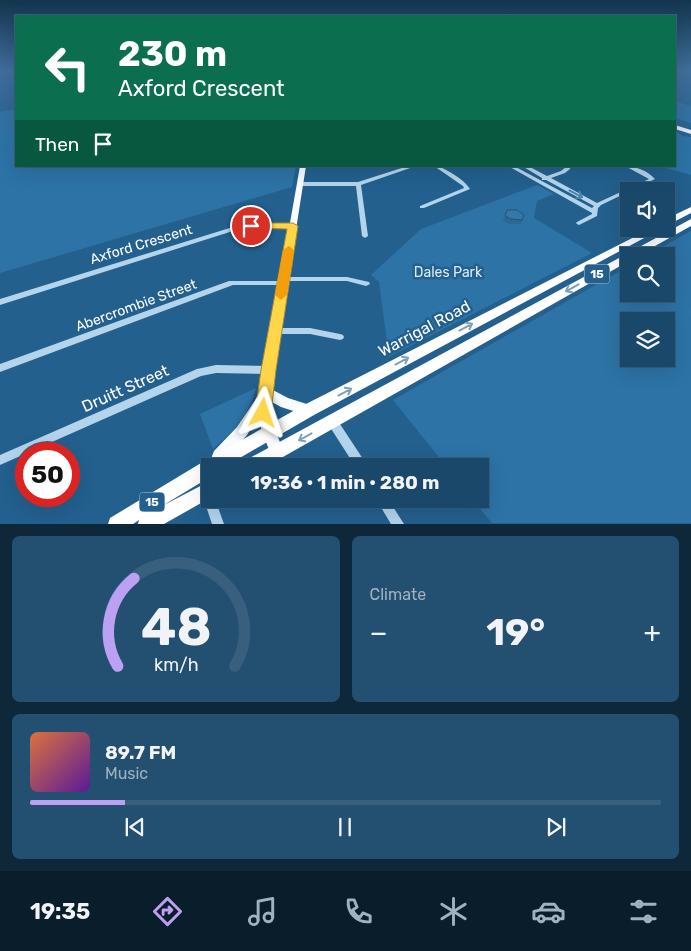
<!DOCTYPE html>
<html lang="en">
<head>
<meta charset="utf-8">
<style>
  :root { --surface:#1a486a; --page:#234f70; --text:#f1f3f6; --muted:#9fb2c1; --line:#38607e; --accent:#bca0f2 }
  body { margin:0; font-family:Rubik,sans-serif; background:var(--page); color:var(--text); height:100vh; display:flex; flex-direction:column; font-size:19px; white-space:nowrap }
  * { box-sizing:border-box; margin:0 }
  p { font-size:16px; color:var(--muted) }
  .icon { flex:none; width:28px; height:28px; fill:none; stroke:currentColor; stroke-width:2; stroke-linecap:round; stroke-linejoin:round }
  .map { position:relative; height:524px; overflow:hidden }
  .sheet { display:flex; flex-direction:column; gap:12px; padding:12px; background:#0e283a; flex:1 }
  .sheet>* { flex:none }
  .top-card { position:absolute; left:15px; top:15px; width:661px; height:152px; border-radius:0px; box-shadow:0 5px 20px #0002,0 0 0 1px var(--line); background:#0b6e4f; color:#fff; overflow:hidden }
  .controls { position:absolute; left:620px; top:182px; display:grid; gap:10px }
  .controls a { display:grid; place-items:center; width:55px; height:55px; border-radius:0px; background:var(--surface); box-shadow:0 5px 20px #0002,0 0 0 1px var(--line); font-size:25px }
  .speed { position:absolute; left:15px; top:442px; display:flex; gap:10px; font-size:25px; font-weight:700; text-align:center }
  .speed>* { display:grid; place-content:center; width:65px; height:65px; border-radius:50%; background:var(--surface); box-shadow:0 5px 20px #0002,0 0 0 1px var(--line); line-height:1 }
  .speed .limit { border:8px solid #d22; background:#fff; color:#111 }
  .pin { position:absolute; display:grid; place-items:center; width:42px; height:42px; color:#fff; margin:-21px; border:2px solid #fff; border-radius:50%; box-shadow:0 1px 5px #0007 }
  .me { position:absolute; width:55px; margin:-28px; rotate:5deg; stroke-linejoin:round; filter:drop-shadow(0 0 4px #0008) }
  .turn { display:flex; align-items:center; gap:18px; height:105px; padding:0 20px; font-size:22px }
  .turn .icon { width:65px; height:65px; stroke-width:2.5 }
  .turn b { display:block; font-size:35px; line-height:42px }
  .then { display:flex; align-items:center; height:48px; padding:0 20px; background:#0003; gap:10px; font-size:19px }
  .big { font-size:38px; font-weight:700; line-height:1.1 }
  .sheet .widget { flex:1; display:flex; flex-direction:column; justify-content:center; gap:8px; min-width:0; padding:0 18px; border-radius:8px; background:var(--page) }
  .sheet .dial { align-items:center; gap:0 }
  .dial svg { height:130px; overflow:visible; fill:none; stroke:var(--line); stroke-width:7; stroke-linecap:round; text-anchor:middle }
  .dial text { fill:var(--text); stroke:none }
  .song { display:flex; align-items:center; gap:15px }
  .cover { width:60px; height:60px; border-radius:8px; background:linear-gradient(135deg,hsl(20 70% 55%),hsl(270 70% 35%)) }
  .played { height:5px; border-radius:2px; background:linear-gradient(90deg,var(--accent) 15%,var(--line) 15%) }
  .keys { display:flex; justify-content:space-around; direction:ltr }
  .heat { display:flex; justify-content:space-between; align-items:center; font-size:28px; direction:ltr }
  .sheet .tiles { flex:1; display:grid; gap:12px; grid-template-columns:1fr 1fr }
  .widget:last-child { grid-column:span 2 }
  .trip { position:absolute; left:201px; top:458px; width:288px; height:50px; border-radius:0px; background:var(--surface); box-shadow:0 5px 20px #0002,0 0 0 1px var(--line); font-weight:700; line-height:50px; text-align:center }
  .menu { display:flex; height:80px; justify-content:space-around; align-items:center; background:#0a1d2a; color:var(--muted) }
  .menu .icon { width:35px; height:35px }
  .menu .selected { color:var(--accent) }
  .menu b { font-size:22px; color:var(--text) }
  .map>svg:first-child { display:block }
</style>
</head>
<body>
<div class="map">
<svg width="691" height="524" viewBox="0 0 691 524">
  <rect width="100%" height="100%" fill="#23608e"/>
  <g fill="#2d73a6" fill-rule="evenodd">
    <path d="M675,101l16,5v17l-16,-5z"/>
    <path d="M16,109v57h280l-4,21 -292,86v-161z"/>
    <path d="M675,131l8,5 8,1v38l-31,-9h15z"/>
    <path d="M537,185l17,9 -17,7 -3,17 58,35 -203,104 -10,-75 -8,-7 50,-46z"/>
    <path d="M691,231v292h-199l-20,-24h8v-33h-34l-53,-66 236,-134v28h37v-38h-20zM629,321h37v38h-37z"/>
    <path d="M256,388c-7,28 -22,43 -43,61l-13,-35z"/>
  </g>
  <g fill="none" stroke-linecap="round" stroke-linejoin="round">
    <g fill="#b3d4eb" fill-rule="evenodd">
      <path d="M408,166h8l-55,19 7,51 -3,2 -3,-2 -6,-50h-56l-3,-2 3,-2h58z"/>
      <path d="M434,166c9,0 31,14 36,23l-46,19h-4v-2l44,-18 -1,-2z"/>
      <path d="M508,166h6l78,42 2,-2 -48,-26h-4v-2l-20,-12h6l19,10 14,-5 5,-4h4v2l-5,4 -14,5 46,25 52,-24 -24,-13c10,0 23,5 30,13l-54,26 -3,3 -1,8 -18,9 -2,-1 -1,-1 1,-1 15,-8v-1z"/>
      <path d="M293,224l2,1 1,1 -1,1 -59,3 -236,75v-6l233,-72z"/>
      <path d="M281,277h66l22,5 1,2 -4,2 -19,-5h-61l1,2 -1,2h-53l-233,87v-8l229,-83h52l-1,-2z"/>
      <path d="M275,328h35l30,6 3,1 1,2 -1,2 -3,1 -30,-6h-35l-3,-1 -1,-2 1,-2z"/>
      <path d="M216,365l52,1 3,1 1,3 -1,3 -3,1 -52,-1 -15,3 -201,89v-10l197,-86z"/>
      <path d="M332,416l4,2 29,44 1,4h-11l-27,-42 -1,-3 1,-3z"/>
      <path d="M207,485l3,2v12h5l9,25h-12l-11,-33 2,-4z"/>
      <path d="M376,499h12l16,25h-13z"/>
    </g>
    <path fill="#f8fbff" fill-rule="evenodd" d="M300,166h6l-35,223 17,9 25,8 2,4 -2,4 -4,2 -28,-9 -11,-6 3,24 11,27 -2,5 -5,2 -5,-2 -10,-25 -4,-16 -11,19 -23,26 -5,2 -5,-2 -2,-5 2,-5 23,-24 23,-34z"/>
    <g fill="#fff" fill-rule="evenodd">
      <path d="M675,125l16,5v4l-16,-5z"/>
      <path d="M691,207v6l-25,13v-7z"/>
      <path d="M691,219v7l-54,30h-8v5l-362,205h-23l2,-6z"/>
      <path d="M650,229h11l-347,186 -88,51h-16v11l-48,29 48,-25v17l-46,26h-26l1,-4 -6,4h-25l2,-6 96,-58 98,-55z"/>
    </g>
  </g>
  <path fill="#2d6793" d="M524,215l-3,9h-12l-6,-4 2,-4z"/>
  <path fill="#3478ab" stroke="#245478" d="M507,210h10l7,5 -2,5 -11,-1 -6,-3z"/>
  <defs><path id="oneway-shaft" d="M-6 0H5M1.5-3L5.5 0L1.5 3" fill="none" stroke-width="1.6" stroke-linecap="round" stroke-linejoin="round" transform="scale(1.25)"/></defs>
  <use stroke="#4e83aa" href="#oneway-shaft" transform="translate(576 194) rotate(28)"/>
  <g stroke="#7ba0bb">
    <use href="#oneway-shaft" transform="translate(572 288) rotate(151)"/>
    <use href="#oneway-shaft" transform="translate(466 327) rotate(-28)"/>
    <use href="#oneway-shaft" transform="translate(402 361) rotate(-28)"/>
    <use href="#oneway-shaft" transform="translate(345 392) rotate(-28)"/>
    <use href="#oneway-shaft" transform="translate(305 437) rotate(151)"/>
  </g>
  <linearGradient id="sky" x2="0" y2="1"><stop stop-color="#13354e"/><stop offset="0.49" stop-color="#3f6f9b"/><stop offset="1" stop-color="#3f6f9b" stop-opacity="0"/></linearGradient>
  <rect width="691" height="143" fill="url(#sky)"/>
  <path fill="#ffd54a" stroke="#a68a30" d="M251,223h42l5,3 -22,144 -5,43 -2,5 -6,2 -5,-2 -3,-5 6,-43 26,-141 -39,-1v-4z"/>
  <path fill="#f59e0b" d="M289,246l5,4 -7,45 -6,5 -6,-5 8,-45z"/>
  <g text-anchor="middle" stroke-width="5" stroke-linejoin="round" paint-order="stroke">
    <g fill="#23608e" stroke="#bdcfdd" stroke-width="1">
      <rect x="584.5" y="264.5" width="25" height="19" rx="4"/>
      <rect x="139.5" y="492.5" width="25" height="19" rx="4"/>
    </g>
    <g font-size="12" font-weight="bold" fill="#fff">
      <text x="597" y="278">15</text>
      <text x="152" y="506">15</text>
    </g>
    <g font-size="14" fill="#fff" stroke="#23608e">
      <text transform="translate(141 244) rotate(-17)" y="5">Axford Crescent</text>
      <text transform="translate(136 305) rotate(-20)" y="5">Abercrombie Street</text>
    </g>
    <g font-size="14" fill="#d8ebf8" stroke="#23608e">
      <text x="448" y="277">Dales Park</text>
    </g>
    <g font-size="16" fill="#fff" stroke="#23608e">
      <text transform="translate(424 328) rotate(-28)" y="6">Warrigal Road</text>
      <text transform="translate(125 388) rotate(-24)" y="6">Druitt Street</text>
    </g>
  </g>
</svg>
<div class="controls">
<a><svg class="icon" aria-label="sound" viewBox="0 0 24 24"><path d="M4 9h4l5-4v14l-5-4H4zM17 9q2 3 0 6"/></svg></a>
<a><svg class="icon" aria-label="search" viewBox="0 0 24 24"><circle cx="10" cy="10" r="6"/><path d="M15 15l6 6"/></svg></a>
<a><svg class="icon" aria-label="layers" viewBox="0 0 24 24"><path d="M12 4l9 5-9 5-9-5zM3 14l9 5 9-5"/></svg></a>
</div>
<div class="speed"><div class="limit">50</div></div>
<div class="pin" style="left:251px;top:226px;background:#d93025"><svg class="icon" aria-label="arrive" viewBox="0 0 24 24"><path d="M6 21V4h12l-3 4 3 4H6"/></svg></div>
<svg class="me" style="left:263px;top:413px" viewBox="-20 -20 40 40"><path d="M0-17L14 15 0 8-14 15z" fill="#ffd54a" stroke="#fff" stroke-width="4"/></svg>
<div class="trip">19:36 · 1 min · 280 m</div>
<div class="top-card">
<div class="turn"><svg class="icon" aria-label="left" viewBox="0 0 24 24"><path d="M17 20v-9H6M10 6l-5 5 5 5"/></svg><div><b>230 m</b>Axford Crescent</div></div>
<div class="then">Then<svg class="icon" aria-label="arrive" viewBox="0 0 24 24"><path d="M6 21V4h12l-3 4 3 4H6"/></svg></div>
</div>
</div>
<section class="sheet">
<div class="tiles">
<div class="widget dial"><svg viewBox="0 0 100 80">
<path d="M14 69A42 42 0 1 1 86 69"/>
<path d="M14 69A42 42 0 0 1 24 15" stroke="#bca0f2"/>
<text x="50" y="56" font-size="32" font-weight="700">48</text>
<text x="50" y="72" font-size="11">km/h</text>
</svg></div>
<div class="widget"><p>Climate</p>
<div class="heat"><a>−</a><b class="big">19°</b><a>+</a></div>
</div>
<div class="widget">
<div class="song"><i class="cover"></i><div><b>89.7 FM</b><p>Music</p></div></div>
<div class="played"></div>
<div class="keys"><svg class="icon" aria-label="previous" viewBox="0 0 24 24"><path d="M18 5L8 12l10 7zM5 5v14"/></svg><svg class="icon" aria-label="pause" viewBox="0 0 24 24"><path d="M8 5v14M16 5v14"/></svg><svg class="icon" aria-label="next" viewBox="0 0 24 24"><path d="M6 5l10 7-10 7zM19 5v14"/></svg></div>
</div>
</div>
</section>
<nav class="menu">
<b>19:35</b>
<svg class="icon selected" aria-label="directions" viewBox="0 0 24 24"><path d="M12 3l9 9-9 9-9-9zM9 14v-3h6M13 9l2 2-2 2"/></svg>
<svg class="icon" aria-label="music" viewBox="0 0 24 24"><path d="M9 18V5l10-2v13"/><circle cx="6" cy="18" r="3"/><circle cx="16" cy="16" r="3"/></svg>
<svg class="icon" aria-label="phone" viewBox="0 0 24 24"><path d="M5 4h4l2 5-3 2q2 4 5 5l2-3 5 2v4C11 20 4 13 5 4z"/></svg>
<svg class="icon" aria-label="climate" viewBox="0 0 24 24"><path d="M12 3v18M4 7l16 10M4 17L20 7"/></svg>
<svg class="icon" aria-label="car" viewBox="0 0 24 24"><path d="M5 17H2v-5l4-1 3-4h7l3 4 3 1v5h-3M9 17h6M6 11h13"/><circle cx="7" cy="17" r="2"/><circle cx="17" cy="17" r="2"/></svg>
<svg class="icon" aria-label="filters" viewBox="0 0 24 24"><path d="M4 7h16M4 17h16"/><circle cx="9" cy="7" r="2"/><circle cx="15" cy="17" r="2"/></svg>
</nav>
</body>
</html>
